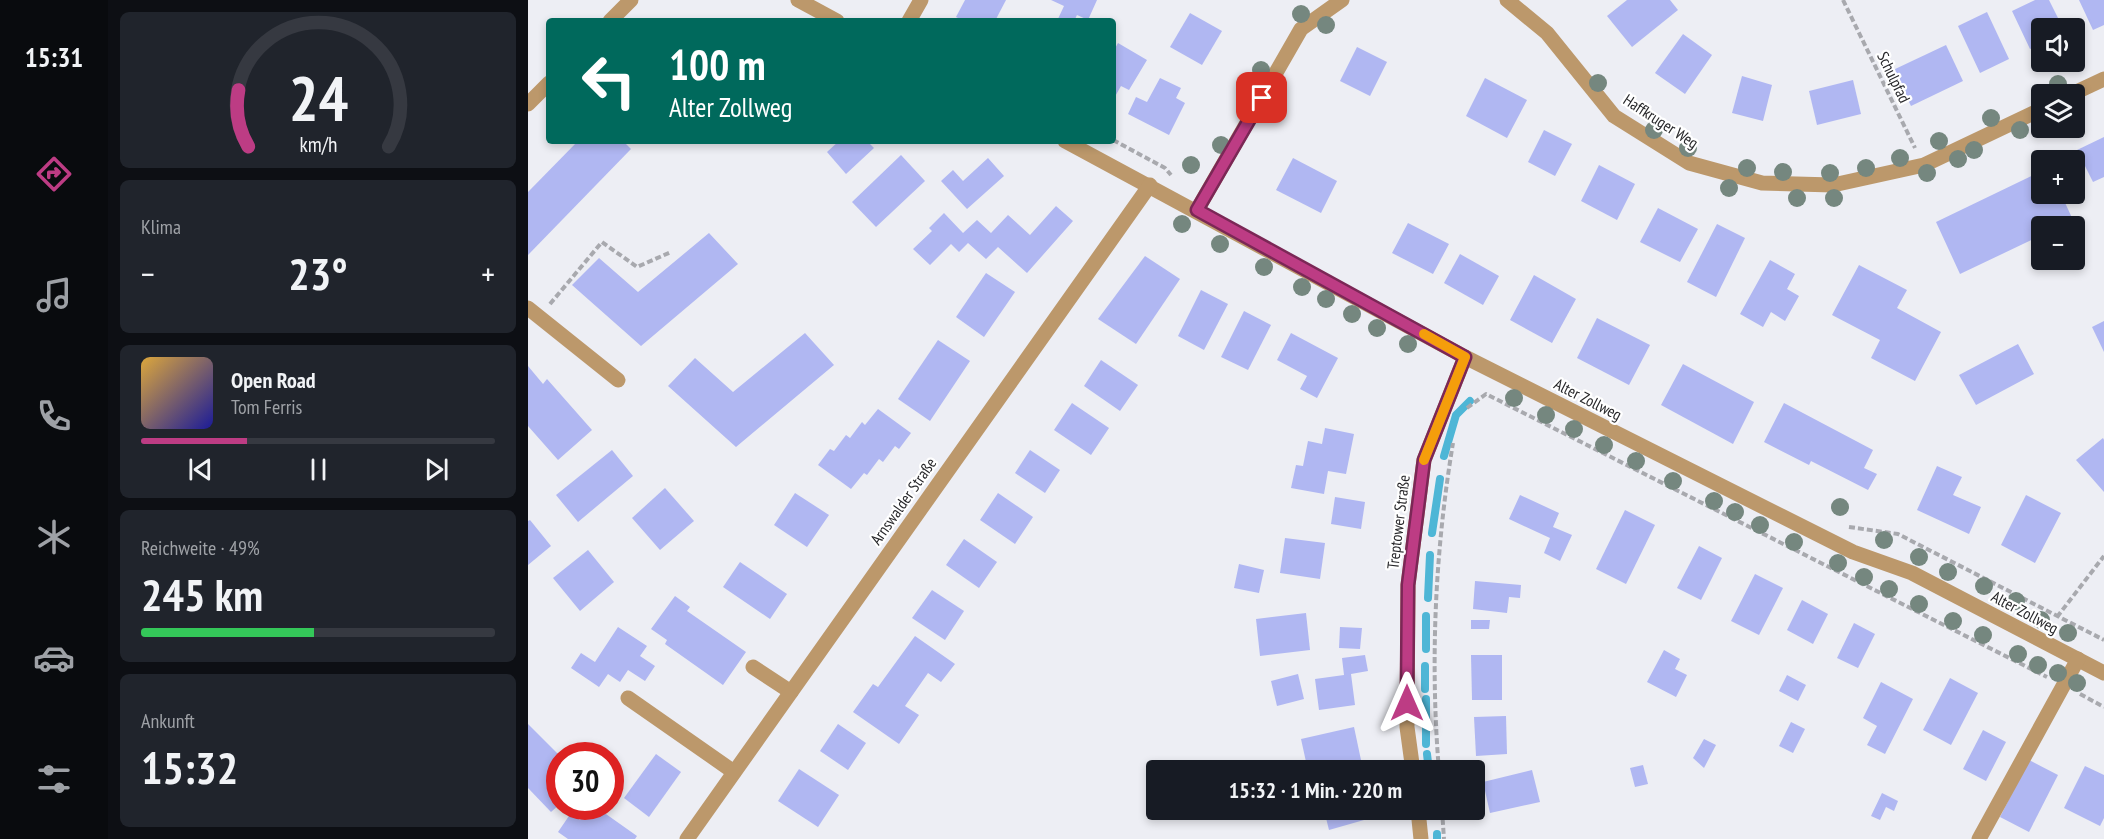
<!DOCTYPE html>
<html lang="de">
<head>
<meta charset="utf-8">
<style>
  :root { --surface:#171b24; --page:#20242c; --text:#f1f3f6; --muted:#9ea1a6; --line:#363941; --accent:#bd3c84 }
  body { margin:0; font-family:"PT Sans Narrow",sans-serif; background:var(--page); color:var(--text); height:100vh; display:flex; flex-direction:column; font-size:22px; white-space:nowrap }
  * { box-sizing:border-box; margin:0 }
  p { font-size:20px; color:var(--muted) }
  .icon { flex:none; width:33px; height:33px; fill:none; stroke:currentColor; stroke-width:2; stroke-linecap:round; stroke-linejoin:round }
  .map { position:relative; flex:1; overflow:hidden }
  .side { display:flex; flex-direction:column; gap:12px; padding:12px; background:#0d0f14; width:420px }
  .side>* { flex:none }
  .hud { position:absolute; left:18px; top:18px; width:570px; height:126px; border-radius:6px; box-shadow:0 3px 9px #0003; background:#00695c; color:#fff; overflow:hidden }
  .controls { position:absolute; left:1503px; top:18px; display:grid; gap:12px }
  .controls a { display:grid; place-items:center; width:54px; height:54px; border-radius:6px; background:var(--surface); box-shadow:0 3px 9px #0003; font-size:30px }
  .speed { position:absolute; left:18px; top:742px; display:flex; gap:12px; font-size:30px; font-weight:700; text-align:center }
  .speed>* { display:grid; place-content:center; width:78px; height:78px; border-radius:50%; background:var(--surface); box-shadow:0 3px 9px #0003; line-height:1 }
  .speed .limit { border:9px solid #d22; background:#fff; color:#111 }
  .pin { position:absolute; display:grid; place-items:center; width:51px; height:51px; color:#fff; margin:-26px; border-radius:12px; box-shadow:0 3px 9px #0006 }
  .me { position:absolute; width:66px; margin:-33px; rotate:0deg; stroke-linejoin:round; filter:drop-shadow(0 0 4px #0008) }
  .turn { display:flex; align-items:center; gap:21px; height:126px; padding:0 24px; font-size:27px }
  .turn .icon { width:78px; height:78px; stroke-width:2.5 }
  .turn b { display:block; font-size:42px; line-height:51px }
  .big { font-size:45px; font-weight:600; line-height:1.1 }
  .side .widget { flex:1; display:flex; flex-direction:column; justify-content:center; gap:9px; min-width:0; padding:0 21px; border-radius:9px; background:var(--page) }
  .side .dial { align-items:center; gap:0 }
  .dial svg { height:156px; overflow:visible; fill:none; stroke:var(--line); stroke-width:7; stroke-linecap:round; text-anchor:middle }
  .dial text { fill:var(--text); stroke:none }
  .song { display:flex; align-items:center; gap:18px }
  .cover { width:72px; height:72px; border-radius:9px; background:linear-gradient(135deg,hsl(40 70% 55%),hsl(240 70% 35%)) }
  .played { height:6px; border-radius:3px; background:linear-gradient(90deg,var(--accent) 30%,var(--line) 30%) }
  .keys { display:flex; justify-content:space-around; direction:ltr }
  .heat { display:flex; justify-content:space-between; align-items:center; font-size:33px; direction:ltr }
  .charge { height:9px; border-radius:4px; background:linear-gradient(90deg,#34c759 49%,var(--line) 0) }
  .trip { position:absolute; left:618px; top:760px; width:339px; height:60px; border-radius:6px; background:var(--surface); box-shadow:0 3px 9px #0003; font-weight:600; line-height:60px; text-align:center }
  main { display:flex; flex:1; min-height:0 }
  .tab-bar { display:flex; flex-direction:column; width:108px; justify-content:space-around; align-items:center; background:#090b0e; color:var(--muted) }
  .tab-bar .icon { width:42px; height:42px }
  .tab-bar .on { color:var(--accent) }
  .tab-bar b { font-size:27px; color:var(--text) }
  .map>svg:first-child { display:block }
</style>
</head>
<body>
<main>
<nav class="tab-bar">
<b>15:31</b>
<svg class="icon on" aria-label="directions" viewBox="0 0 24 24"><path d="M12 3l9 9-9 9-9-9zM9 14v-3h6M13 9l2 2-2 2"/></svg>
<svg class="icon" aria-label="music" viewBox="0 0 24 24"><path d="M9 18V5l10-2v13"/><circle cx="6" cy="18" r="3"/><circle cx="16" cy="16" r="3"/></svg>
<svg class="icon" aria-label="phone" viewBox="0 0 24 24"><path d="M5 4h4l2 5-3 2q2 4 5 5l2-3 5 2v4C11 20 4 13 5 4z"/></svg>
<svg class="icon" aria-label="climate" viewBox="0 0 24 24"><path d="M12 3v18M4 7l16 10M4 17L20 7"/></svg>
<svg class="icon" aria-label="car" viewBox="0 0 24 24"><path d="M5 17H2v-5l4-1 3-4h7l3 4 3 1v5h-3M9 17h6M6 11h13"/><circle cx="7" cy="17" r="2"/><circle cx="17" cy="17" r="2"/></svg>
<svg class="icon" aria-label="filters" viewBox="0 0 24 24"><path d="M4 7h16M4 17h16"/><circle cx="9" cy="7" r="2"/><circle cx="15" cy="17" r="2"/></svg>
</nav>
<section class="side">
<div class="widget dial"><svg viewBox="0 0 100 80">
<path d="M14 69A42 42 0 1 1 86 69"/>
<path d="M14 69A42 42 0 0 1 9 40" stroke="#bd3c84"/>
<text x="50" y="56" font-size="32" font-weight="700">24</text>
<text x="50" y="72" font-size="11">km/h</text>
</svg></div>
<div class="widget"><p>Klima</p>
<div class="heat"><a>−</a><b class="big">23°</b><a>+</a></div>
</div>
<div class="widget">
<div class="song"><i class="cover"></i><div><b>Open Road</b><p>Tom Ferris</p></div></div>
<div class="played"></div>
<div class="keys"><svg class="icon" aria-label="previous" viewBox="0 0 24 24"><path d="M18 5L8 12l10 7zM5 5v14"/></svg><svg class="icon" aria-label="pause" viewBox="0 0 24 24"><path d="M8 5v14M16 5v14"/></svg><svg class="icon" aria-label="next" viewBox="0 0 24 24"><path d="M6 5l10 7-10 7zM19 5v14"/></svg></div>
</div>
<div class="widget"><p>Reichweite · 49%</p><b class="big">245 km</b><div class="charge"></div></div>
<div class="widget"><p>Ankunft</p><b class="big">15:32</b></div>
</section>
<div class="map">
<svg width="1576" height="839" viewBox="0 0 1576 839">
  <rect width="100%" height="100%" fill="#edeef4"/>
  <g fill="none" stroke-linecap="round" stroke-linejoin="round">
    <g stroke="#4eb6d6" stroke-width="8">
      <path d="M916,456l12,-41 14,-14"/>
      <path d="M904,533l8,-54"/>
      <path d="M900,598l2,-43"/>
      <path d="M898,616v33"/>
      <path d="M897,689v-23"/>
      <path d="M898,699v45"/>
      <path d="M899,754l2,17"/>
      <path d="M909,834v5"/>
    </g>
  </g>
  <g fill="#b0b7f2">
    <path d="M437,0h41l-11,21h-31l-8,-4z"/>
    <path d="M523,0h46l-9,20 -11,-5 -3,6h-17l7,-15z"/>
    <path d="M1099,0h43l8,10 -46,37 -25,-31z"/>
    <path d="M1507,0h14l14,28h-21v16l-12,5 -18,-38z"/>
    <path d="M1551,0h25v25l-11,5z"/>
    <path d="M1459,12l22,47 -29,14 -22,-47z"/>
    <path d="M662,13l32,18 -20,34 -32,-18z"/>
    <path d="M1155,34l29,21 -27,39 -30,-21z"/>
    <path d="M590,43l29,17 -18,30 -8,-4 -8,14v-48z"/>
    <path d="M1418,45l17,36 -52,25 -18,-36z"/>
    <path d="M829,47l30,15 -17,34 -30,-15z"/>
    <path d="M1214,76l30,9 -9,36 -31,-8z"/>
    <path d="M632,78l21,10 -5,10 9,5 -16,32 -41,-21 8,-17 11,5z"/>
    <path d="M957,78l42,22 -20,38 -41,-22z"/>
    <path d="M1325,80l8,34 -44,11 -8,-34z"/>
    <path d="M1016,130l28,14 -17,32 -27,-14z"/>
    <path d="M1576,137v40l-11,5 -16,-32z"/>
    <path d="M50,141h45l8,8 -103,106v-63z"/>
    <path d="M311,141h28l7,7 -28,26 -19,-22z"/>
    <path d="M373,155l24,26 -49,46 -24,-25z"/>
    <path d="M460,158l16,18 -37,33 -26,-28 12,-11 10,11z"/>
    <path d="M765,158l44,23 -16,32 -45,-23z"/>
    <path d="M1071,165l36,19 -18,36 -36,-19z"/>
    <path d="M1514,171v23h19l12,26 -13,6h-18v9l-82,39 -24,-52z"/>
    <path d="M528,206l17,15 -46,52 -29,-26 -12,12 -18,-16 -9,9 -8,-8 -21,21 -17,-16 19,-18 -3,-3 15,-15 19,20 14,-13 14,13 17,-18 22,20z"/>
    <path d="M1130,208l40,21 -18,33 -40,-20z"/>
    <path d="M880,223l41,21 -16,30 -41,-21z"/>
    <path d="M1189,224l28,14 -29,59 -29,-15z"/>
    <path d="M181,233l29,31 -97,82 -69,-61 27,-27 39,34z"/>
    <path d="M932,254l39,22 -16,29 -39,-22z"/>
    <path d="M617,256l35,23 -44,65 -38,-25z"/>
    <path d="M1242,260l25,14 -8,15 12,7 -14,25 -14,-9 -8,15 -23,-13z"/>
    <path d="M1331,265l48,25 -10,18 44,24 -26,49 -44,-23 9,-18 -48,-25z"/>
    <path d="M458,273l29,19 -31,45 -28,-20z"/>
    <path d="M1006,275l42,24 -24,44 -42,-23z"/>
    <path d="M673,290l27,14 -24,46 -26,-14z"/>
    <path d="M716,311l27,14 -23,45 -27,-13z"/>
    <path d="M1069,318l53,27 -21,40 -52,-27z"/>
    <path d="M1576,321v31l-12,-25z"/>
    <path d="M277,333l29,32 -98,82 -68,-61 27,-28 38,34z"/>
    <path d="M763,333l47,25 -21,40 -17,-9 7,-13 -30,-16z"/>
    <path d="M410,340l32,21 -40,60 -32,-22z"/>
    <path d="M1490,344l16,30 -58,31 -17,-30z"/>
    <path d="M573,360l37,25 -18,26 -36,-25z"/>
    <path d="M1155,364l71,38 -21,42 -72,-39z"/>
    <path d="M0,366l15,18 4,-5 45,51 -34,30 -30,-34z"/>
    <path d="M544,403l37,25 -18,27 -37,-25z"/>
    <path d="M1256,403l89,47 -9,18 13,6 -9,16 -57,-29 -2,4 -45,-23z"/>
    <path d="M350,409l33,24 -12,16 -4,-3 -12,16 -4,-3 -12,16 -3,-2 -13,16 -33,-24 12,-16 4,2 12,-16 4,3 12,-16 3,3z"/>
    <path d="M797,428l29,6 -8,40 -18,-3 -4,23 -33,-6 5,-23 7,1 5,-25 14,3z"/>
    <path d="M1575,438l1,2v52l-28,-32z"/>
    <path d="M84,450l21,26 -55,46 -22,-27z"/>
    <path d="M502,450l30,20 -15,23 -30,-20z"/>
    <path d="M1409,466l25,11 -9,18 28,12 -12,27 -52,-24z"/>
    <path d="M137,488l29,33 -34,29 -28,-32z"/>
    <path d="M267,493l34,22 -22,32 -33,-22z"/>
    <path d="M470,493l35,24 -18,27 -35,-24z"/>
    <path d="M992,495l39,18 -6,14 19,8 -12,26 -16,-8 6,-15 -41,-19z"/>
    <path d="M1498,495l35,18 -26,50 -34,-18z"/>
    <path d="M807,497l30,5 -4,27 -30,-5z"/>
    <path d="M1097,510l30,15 -29,59 -30,-15z"/>
    <path d="M2,520l21,26 -23,19v-44z"/>
    <path d="M757,538l40,5 -5,36 -40,-6z"/>
    <path d="M436,539l33,23 -18,26 -33,-23z"/>
    <path d="M1171,546l23,12 -21,42 -24,-12z"/>
    <path d="M60,550l26,32 -34,29 -27,-33z"/>
    <path d="M212,562l47,32 -17,25 -47,-32z"/>
    <path d="M711,564l25,6 -5,23 -25,-5z"/>
    <path d="M1227,574l28,14 -24,47 -28,-14z"/>
    <path d="M947,581l46,4 -1,13 -11,-1 -2,16 -34,-4z"/>
    <path d="M404,590l32,21 -19,29 -33,-22z"/>
    <path d="M147,596l15,11 -3,4 59,41 -23,33 -58,-41 2,-4 -16,-11z"/>
    <path d="M1274,600l26,14 -15,30 -26,-14z"/>
    <path d="M778,613l4,37 -50,6 -4,-37z"/>
    <path d="M943,620h19l-1,9h-18z"/>
    <path d="M1326,623l21,11 -17,34 -21,-10z"/>
    <path d="M90,627l29,19 -7,10 15,10 -10,15 -17,-11 -8,12 -12,-8 -9,13 -28,-19 10,-15 14,9z"/>
    <path d="M812,627l22,1 -2,21 -21,-1z"/>
    <path d="M387,636l40,28 -14,18 -13,-9 -23,33 14,9 -20,29 -46,-32 20,-28 5,3z"/>
    <path d="M1136,650l16,9 -5,10 12,6 -11,22 -29,-15z"/>
    <path d="M837,655l3,16 -17,3 4,31 -36,5 -4,-31 29,-4 -2,-17z"/>
    <path d="M943,655h31v45h-30z"/>
    <path d="M770,674l6,25 -27,7 -6,-25z"/>
    <path d="M1259,675l19,10 -8,16 -19,-10z"/>
    <path d="M1422,678l28,15 -27,52 -28,-15z"/>
    <path d="M1353,682l32,17 -28,55 -18,-9 10,-19 -14,-8z"/>
    <path d="M978,716l1,38 -31,2 -2,-39z"/>
    <path d="M1263,722l14,7 -12,24 -14,-7z"/>
    <path d="M0,724l32,32v48l-9,8 -23,-24z"/>
    <path d="M310,724l28,19 -18,27 -28,-19z"/>
    <path d="M826,727l7,33 -53,11 -7,-32z"/>
    <path d="M1455,730l23,12 -20,39 -23,-12z"/>
    <path d="M1176,739l12,6 -12,23 -11,-10z"/>
    <path d="M128,754l25,18 -32,45 -25,-19z"/>
    <path d="M1501,760l29,15 -29,57 -29,-15z"/>
    <path d="M1115,765l5,19 -13,3 -5,-19z"/>
    <path d="M1557,766l19,9v43l-4,8 -36,-18z"/>
    <path d="M271,769l40,26 -21,32 -40,-26z"/>
    <path d="M1004,770l8,32 -50,11 -7,-31z"/>
    <path d="M1354,793l16,8 -4,10 -8,-4 -6,13 -9,-4z"/>
    <path d="M61,807h7l41,29 -2,3h-67l-10,-7 13,-19 9,7z"/>
    <path d="M796,810h44l3,8 -42,12z"/>
  </g>
  <g fill="none" stroke-linecap="round" stroke-linejoin="round">
    <g stroke="#a8a9ae" stroke-width="4" stroke-dasharray="6 3" stroke-linecap="butt">
      <path d="M1315,0l72,148"/>
      <path d="M585,140l52,28 6,7"/>
      <path d="M22,304l52,-62 35,25 34,-15"/>
      <path d="M939,408l19,-14 561,283"/>
      <path d="M1321,527l49,7 206,106"/>
      <path d="M1529,617l47,-61"/>
      <path d="M1552,694l24,13"/>
      <path d="M911,771c-9,-109 -4,-220 14,-328"/>
      <path d="M914,810l2,29"/>
    </g>
    <g stroke="#bc986b" stroke-width="15">
      <path d="M270,0l39,21"/>
      <path d="M979,0l40,33 67,83 75,47 73,20 71,2 91,-20 118,-56"/>
      <path d="M82,21l21,-21"/>
      <path d="M381,21l12,-21"/>
      <path d="M1544,94l32,-15"/>
      <path d="M0,104l21,-21"/>
      <path d="M537,141l400,216 388,195 59,21 192,100"/>
      <path d="M669,210l104,-181 41,-29"/>
      <path d="M0,308l90,72"/>
      <path d="M225,667l38,25"/>
      <path d="M100,698l106,74"/>
      <path d="M885,771l-6,-44 1,-142 16,-125 41,-103"/>
      <path d="M890,810l3,29"/>
      <path d="M159,839l463,-654"/>
      <path d="M1451,839l99,-180"/>
    </g>
  </g>
  <g fill="#75877f">
    <circle cx="773" cy="14" r="9"/>
    <circle cx="798" cy="25" r="9"/>
    <circle cx="733" cy="70" r="9"/>
    <circle cx="1070" cy="83" r="9"/>
    <circle cx="1530" cy="84" r="9"/>
    <circle cx="1463" cy="118" r="9"/>
    <circle cx="1126" cy="130" r="9"/>
    <circle cx="1492" cy="130" r="9"/>
    <circle cx="1411" cy="141" r="9"/>
    <circle cx="693" cy="145" r="9"/>
    <circle cx="1160" cy="148" r="9"/>
    <circle cx="1446" cy="150" r="9"/>
    <circle cx="1372" cy="158" r="9"/>
    <circle cx="1430" cy="159" r="9"/>
    <circle cx="663" cy="165" r="9"/>
    <circle cx="1219" cy="168" r="9"/>
    <circle cx="1338" cy="168" r="9"/>
    <circle cx="1255" cy="172" r="9"/>
    <circle cx="1302" cy="173" r="9"/>
    <circle cx="1399" cy="173" r="9"/>
    <circle cx="1201" cy="188" r="9"/>
    <circle cx="1269" cy="198" r="9"/>
    <circle cx="1306" cy="198" r="9"/>
    <circle cx="654" cy="224" r="9"/>
    <circle cx="692" cy="244" r="9"/>
    <circle cx="736" cy="267" r="9"/>
    <circle cx="774" cy="287" r="9"/>
    <circle cx="798" cy="299" r="9"/>
    <circle cx="824" cy="314" r="9"/>
    <circle cx="849" cy="328" r="9"/>
    <circle cx="880" cy="344" r="9"/>
    <circle cx="986" cy="398" r="9"/>
    <circle cx="1018" cy="415" r="9"/>
    <circle cx="1046" cy="429" r="9"/>
    <circle cx="1076" cy="445" r="9"/>
    <circle cx="1108" cy="461" r="9"/>
    <circle cx="1145" cy="481" r="9"/>
    <circle cx="1186" cy="501" r="9"/>
    <circle cx="1312" cy="507" r="9"/>
    <circle cx="1207" cy="512" r="9"/>
    <circle cx="1232" cy="525" r="9"/>
    <circle cx="1356" cy="540" r="9"/>
    <circle cx="1266" cy="542" r="9"/>
    <circle cx="1391" cy="557" r="9"/>
    <circle cx="1310" cy="563" r="9"/>
    <circle cx="1420" cy="572" r="9"/>
    <circle cx="1336" cy="577" r="9"/>
    <circle cx="1456" cy="586" r="9"/>
    <circle cx="1361" cy="589" r="9"/>
    <circle cx="1488" cy="601" r="9"/>
    <circle cx="1391" cy="604" r="9"/>
    <circle cx="1513" cy="620" r="9"/>
    <circle cx="1425" cy="621" r="9"/>
    <circle cx="1540" cy="633" r="9"/>
    <circle cx="1455" cy="635" r="9"/>
    <circle cx="1490" cy="654" r="9"/>
    <circle cx="1510" cy="665" r="9"/>
    <circle cx="1530" cy="673" r="9"/>
    <circle cx="1549" cy="683" r="9"/>
  </g>
  <g fill="none" stroke-linecap="round" stroke-linejoin="round">
    <g stroke="#7b2756" stroke-width="15">
      <path id="route" d="M734,98l-65,112 268,147 -41,103 -16,125 -1,118"/>
    </g>
    <use href="#route" stroke="#bd3c84" stroke-width="10"/>
    <path stroke="#f59e0b" stroke-width="10" d="M896,460l41,-103 -41,-23"/>
  </g>
  <g text-anchor="middle" stroke-width="4.5" stroke-linejoin="round" paint-order="stroke">
    <g font-size="16" fill="#27272a" stroke="#fff">
      <text transform="translate(1366 77) rotate(64)" y="6">Schulpfad</text>
      <text transform="translate(1133 121) rotate(33)" y="6">Haffkruger Weg</text>
      <text transform="translate(1060 399) rotate(27)" y="6">Alter Zollweg</text>
      <text transform="translate(375 501) rotate(-55)" y="6">Arnswalder Straße</text>
      <text transform="translate(870 522) rotate(-83)" y="6">Treptower Straße</text>
      <text transform="translate(1497 612) rotate(28)" y="6">Alter Zollweg</text>
    </g>
  </g>
</svg>
<div class="controls">
<a><svg class="icon" aria-label="sound" viewBox="0 0 24 24"><path d="M4 9h4l5-4v14l-5-4H4zM17 9q2 3 0 6"/></svg></a>
<a><svg class="icon" aria-label="layers" viewBox="0 0 24 24"><path d="M12 4l9 5-9 5-9-5zM3 14l9 5 9-5"/></svg></a>
<a>+</a>
<a>−</a>
</div>
<div class="speed"><div class="limit">30</div></div>
<div class="pin" style="left:734px;top:98px;background:#d93025"><svg class="icon" aria-label="arrive" viewBox="0 0 24 24"><path d="M6 21V4h12l-3 4 3 4H6"/></svg></div>
<svg class="me" style="left:879px;top:703px" viewBox="-20 -20 40 40"><path d="M0-17L14 15 0 8-14 15z" fill="#bd3c84" stroke="#fff" stroke-width="4"/></svg>
<div class="trip">15:32 · 1 Min. · 220 m</div>
<div class="hud">
<div class="turn"><svg class="icon" aria-label="left" viewBox="0 0 24 24"><path d="M17 20v-9H6M10 6l-5 5 5 5"/></svg><div><b>100 m</b>Alter Zollweg</div></div>
</div>
</div>
</main>
</body>
</html>
